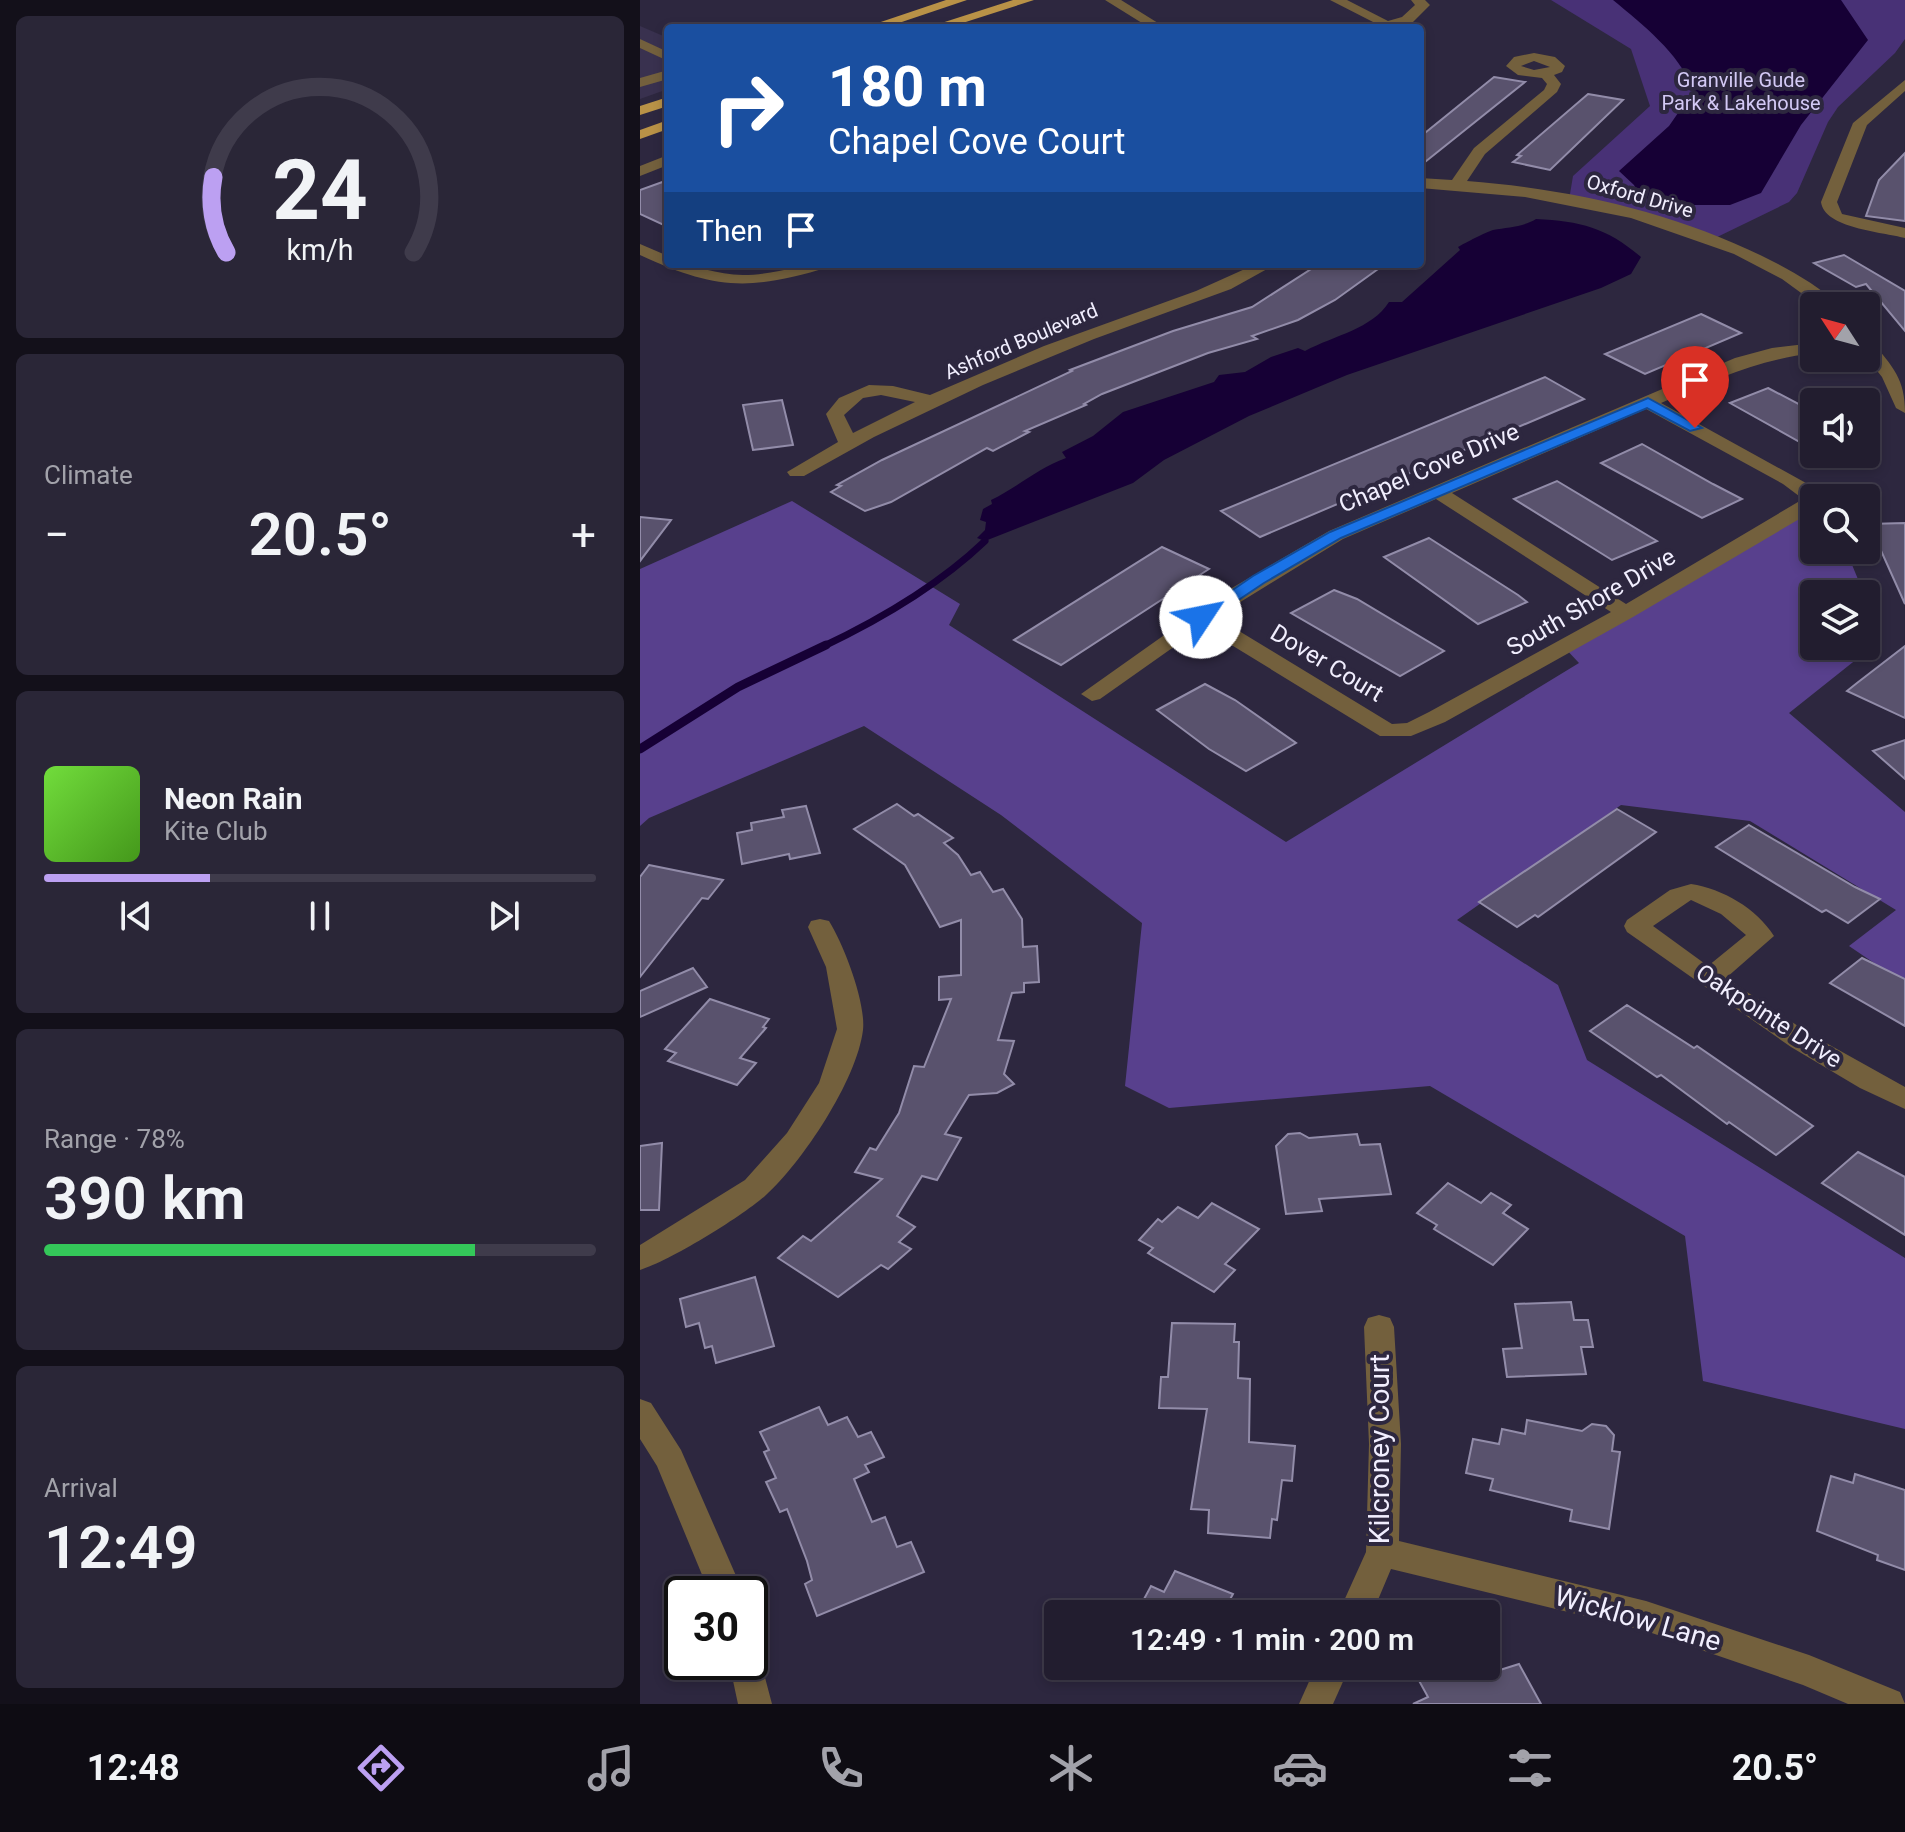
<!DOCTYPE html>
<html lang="en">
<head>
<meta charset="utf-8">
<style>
  :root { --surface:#221d2f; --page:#2a2637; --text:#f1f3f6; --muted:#a2a2aa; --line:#3f3b4b; --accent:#bca0f2 }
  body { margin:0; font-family:Roboto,sans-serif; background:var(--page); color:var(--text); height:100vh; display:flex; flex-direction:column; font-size:30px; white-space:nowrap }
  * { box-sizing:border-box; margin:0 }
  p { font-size:26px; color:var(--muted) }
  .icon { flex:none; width:44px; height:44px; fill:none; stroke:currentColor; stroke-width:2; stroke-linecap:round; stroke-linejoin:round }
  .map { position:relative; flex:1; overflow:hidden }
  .drawer { display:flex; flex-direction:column; gap:16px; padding:16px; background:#13101a; width:640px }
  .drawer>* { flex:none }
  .banner { position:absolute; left:24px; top:24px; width:760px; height:244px; border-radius:8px; box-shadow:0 4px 12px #0003,0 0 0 2px var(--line); background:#1a4fa0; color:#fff; overflow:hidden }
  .needle { width:52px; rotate:306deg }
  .fabs { position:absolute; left:1160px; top:292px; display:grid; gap:16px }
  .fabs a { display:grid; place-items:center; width:80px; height:80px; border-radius:8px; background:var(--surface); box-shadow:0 4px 12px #0003,0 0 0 2px var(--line); font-size:40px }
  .speed { position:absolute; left:24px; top:1576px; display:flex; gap:16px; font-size:40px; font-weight:700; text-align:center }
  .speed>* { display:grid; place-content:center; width:104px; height:104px; border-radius:50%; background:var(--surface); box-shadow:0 4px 12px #0003,0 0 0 2px var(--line); line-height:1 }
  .speed .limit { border:4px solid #111; border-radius:12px; background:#fff; color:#111 }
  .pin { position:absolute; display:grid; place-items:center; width:68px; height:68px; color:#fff; margin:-82px -34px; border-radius:50% 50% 50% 0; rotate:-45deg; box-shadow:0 0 8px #0007 }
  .pin .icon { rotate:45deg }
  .me { position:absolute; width:88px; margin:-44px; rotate:56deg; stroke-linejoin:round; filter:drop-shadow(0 0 6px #0008) }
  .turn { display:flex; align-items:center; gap:28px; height:168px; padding:0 32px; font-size:36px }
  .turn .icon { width:104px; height:104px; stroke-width:2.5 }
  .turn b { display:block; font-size:56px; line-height:68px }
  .then { display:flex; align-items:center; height:76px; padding:0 32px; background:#0003; gap:16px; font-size:30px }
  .big { font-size:60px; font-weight:600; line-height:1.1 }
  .drawer .card { flex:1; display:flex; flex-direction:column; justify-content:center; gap:12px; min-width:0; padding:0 28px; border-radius:12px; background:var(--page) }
  .drawer .dial { align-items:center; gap:0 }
  .dial svg { height:208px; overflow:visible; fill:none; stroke:var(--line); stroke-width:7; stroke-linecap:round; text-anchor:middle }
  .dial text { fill:var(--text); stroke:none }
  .song { display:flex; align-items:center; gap:24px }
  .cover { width:96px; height:96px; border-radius:12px; background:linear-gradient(135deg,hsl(100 70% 55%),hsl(100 70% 35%)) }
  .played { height:8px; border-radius:4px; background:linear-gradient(90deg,var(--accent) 30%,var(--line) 30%) }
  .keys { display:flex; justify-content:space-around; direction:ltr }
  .heat { display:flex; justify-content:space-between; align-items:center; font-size:44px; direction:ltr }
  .charge { height:12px; border-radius:6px; background:linear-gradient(90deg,#34c759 78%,var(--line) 0) }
  .trip { position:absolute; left:404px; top:1600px; width:456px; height:80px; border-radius:8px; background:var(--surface); box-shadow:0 4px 12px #0003,0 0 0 2px var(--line); font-weight:600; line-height:80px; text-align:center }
  .tab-bar { display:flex; height:128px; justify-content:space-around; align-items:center; background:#0e0c13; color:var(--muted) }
  .tab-bar .icon { width:56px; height:56px }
  .tab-bar .active { color:var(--accent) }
  .tab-bar b { font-size:36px; color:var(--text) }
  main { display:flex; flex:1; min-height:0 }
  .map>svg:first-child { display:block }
</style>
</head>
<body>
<main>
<section class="drawer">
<div class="card dial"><svg viewBox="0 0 100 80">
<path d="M14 69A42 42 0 1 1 86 69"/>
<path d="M14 69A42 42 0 0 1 9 40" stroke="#bca0f2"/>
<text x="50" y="56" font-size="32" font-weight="700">24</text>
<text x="50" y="72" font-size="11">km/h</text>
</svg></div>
<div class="card"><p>Climate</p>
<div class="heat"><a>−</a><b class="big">20.5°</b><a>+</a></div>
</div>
<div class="card">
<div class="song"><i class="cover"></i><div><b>Neon Rain</b><p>Kite Club</p></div></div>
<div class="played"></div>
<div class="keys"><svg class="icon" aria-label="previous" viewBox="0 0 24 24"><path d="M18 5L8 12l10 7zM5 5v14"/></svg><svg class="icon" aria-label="pause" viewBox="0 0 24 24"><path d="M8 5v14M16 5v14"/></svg><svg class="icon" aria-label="next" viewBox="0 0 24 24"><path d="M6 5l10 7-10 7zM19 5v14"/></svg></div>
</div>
<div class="card"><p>Range · 78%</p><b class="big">390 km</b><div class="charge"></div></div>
<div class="card"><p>Arrival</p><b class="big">12:49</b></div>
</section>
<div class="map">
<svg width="1265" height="1704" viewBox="0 0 1265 1704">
  <rect width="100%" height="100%" fill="#2d273f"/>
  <path fill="#39314f" d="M0,26l28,12v51l-28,10z"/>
  <path fill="#483176" d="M911,0h354v39l-10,14 -57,54 -10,15 -31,71 -8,9 -78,38 -142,-40 4,-24 77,-70 -19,-57z"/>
  <path fill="#58408d" d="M152,501l168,103 -11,21 337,217 293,-179 -15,-16 231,-134 19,12v25h32l18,44h-50v52h52v-47l16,40 -93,74 116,99v172l-56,-38 47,-36 -146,-89 -129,-16 -164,115 101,65 29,75 318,198v171l-202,-48 -18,-145 -255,-150 -261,22 -44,-22 17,-163 -141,-108 -137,-89 -215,92 -9,8v-257z"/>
  <g fill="#160035">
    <path d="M973,0h228l27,40 -67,85 -40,68 -31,12h-62l-29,-9 -5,-11 -15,-14 50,-45 25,-36c-17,-39 -50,-64 -81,-90z"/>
    <path d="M896,219c45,2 71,9 105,38l-10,17 -30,14 -254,87 -98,41 -85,44 -31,23 -148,58 -8,-3 8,-8 1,-8 -6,-2 3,-11 9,-5 -1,-4c27,-13 47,-32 75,-42l-4,-6 31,-16 30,-24 91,-30 5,-7 26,-3 26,-15 27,-9 7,3c30,-16 67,-22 84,-49h13l58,-52 -2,-3c7,-4 28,-15 35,-17 15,-3 30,-3 43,-11z"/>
  </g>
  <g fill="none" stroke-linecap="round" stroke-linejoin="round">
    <path stroke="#160035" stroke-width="7" d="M182,647c57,-27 117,-62 163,-106"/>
    <path stroke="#160035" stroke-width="9" d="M0,749l98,-62 88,-42"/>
  </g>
  <g fill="#59526d" stroke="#928ca9" stroke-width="2">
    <path d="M854,77l31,5 -105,84v-29z"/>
    <path d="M948,94l35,6 -73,70 -37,-8 8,-6 -4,-1z"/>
    <path d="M1265,153v68l-39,-5 13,-36z"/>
    <path d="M28,180v47l-28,-13v-24z"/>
    <path d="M1204,255l61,36v40l-39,-47 -10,3 -42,-24z"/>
    <path d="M679,264h66l-50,36 -37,20 -46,16 5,3 -49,14 -106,41 -18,10 2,1 -61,26 4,1 -36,19 -6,-3 -96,54 -26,9 -34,-19 10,-6 -4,-1 45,-25 190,-89 -2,-1 103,-39 79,-24z"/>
    <path d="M1061,314l40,19 -96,41 -40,-20z"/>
    <path d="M905,377l39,22 -324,138 -39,-26z"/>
    <path d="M1128,388l46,24v38l-84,-47z"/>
    <path d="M142,400l11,45 -40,5 -10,-45z"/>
    <path d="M1002,444l71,40 29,15 -40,19 -101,-55z"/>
    <path d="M917,481l100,60 -45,19 -98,-61z"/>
    <path d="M0,517l31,3 -31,41z"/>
    <path d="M1265,523v81l-36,-80z"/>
    <path d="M789,538l89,57 9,7 -49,22 -94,-67z"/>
    <path d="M522,547l47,22 -148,96 -47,-25z"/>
    <path d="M694,590l23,9 87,52 -44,25 -109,-63z"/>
    <path d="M1265,646v72l-58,-27 10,-8z"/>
    <path d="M565,684l30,16 61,43 -50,28 -37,-22 -52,-39z"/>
    <path d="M1265,740v39l-32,-28z"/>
    <path d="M257,804l17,12 4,-2 35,24 -9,5 14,12 13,20 9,-3 13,20 10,-3 19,30 1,28 14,-1 2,36 -15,1v9l-12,1 -14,47 16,1 -10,33 10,10 -17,9 -28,2 -24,39 16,4 -24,42 -15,-4 -25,40 18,11 -16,15 12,7 -23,20 -7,-4 -43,32 -60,-39 25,-22 8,5 71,-62 -27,-7 15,-24 6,2 23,-37 15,-47 10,1 27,-68 -12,1v-23l22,-2v-55l-21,7 -35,-62 -51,-36z"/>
    <path d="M166,806l14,47 -30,6 -1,-5 -47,10 -5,-31 15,-3 -1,-7 33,-6 -2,-7z"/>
    <path d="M977,809l39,23 -118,85 -3,-2 -18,12 -38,-25z"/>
    <path d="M1109,825l106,62 25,12 -32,24 -22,-13 -4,2 -106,-65z"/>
    <path d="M9,865l74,15 -15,19 -6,-1 -62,79v-100z"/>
    <path d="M1222,958l43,21v47l-75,-43z"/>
    <path d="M53,968l14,19 -67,30v-26z"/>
    <path d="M70,999l59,20 -6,8 3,1 -26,30 16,5 -19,22 -69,-24 8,-8 -11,-4z"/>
    <path d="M987,1005l67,43 3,-2 116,80 -37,29 -47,-33 -2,2 -66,-49 -4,2 -67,-46z"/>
    <path d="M660,1133l9,5 48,-4 3,11 20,-1 11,50 -72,5 3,12 -36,3 -10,-68 12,-12z"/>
    <path d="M22,1143l-3,67h-19v-64z"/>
    <path d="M1218,1152l47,25v58l-83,-52z"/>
    <path d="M808,1183l33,20 10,-10 20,12 -8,8 25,16 -35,36 -59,-36 3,-4 -20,-12z"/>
    <path d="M572,1203l47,26 -34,35 10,6 -21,22 -66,-39 5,-5 -14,-8 19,-21 4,3 16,-15 20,11z"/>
    <path d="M115,1277l19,69 -58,17 -4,-17 -7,2 -6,-25 -13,4 -6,-28z"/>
    <path d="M931,1302l3,18h14l5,27h-12l5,27 -79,3 -4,-28 19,-1 -7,-44z"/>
    <path d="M532,1323l63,1 -1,18h5l-1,36 12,1 -1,63 46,4 -3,35 -10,-1 -5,40 -5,-1 -2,19 -62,-5 1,-23 -18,-1 16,-100 -48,-1 2,-31h7z"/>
    <path d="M179,1407l9,18 19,-8 11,20 13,-5 13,25 -19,8 4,7 -15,7 18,43 13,-5 12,30 14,-5 13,30 -107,44 -12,-32 7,-4 -5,-19 -20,-52 -7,3 -14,-30 10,-4 -12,-26 5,-2 -9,-18z"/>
    <path d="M887,1420l55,11 10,-7 14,2 8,9 -2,16 8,1 -11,77 -39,-8 2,-11 -82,-20 3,-11 -27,-6 7,-34 26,5 3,-15 23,5z"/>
    <path d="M1215,1474l50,16v80l-28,-10 1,-5 -61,-24 14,-55 22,7z"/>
    <path d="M535,1571l58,23 -11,20h-86l15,-28 13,6z"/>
    <path d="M879,1664l22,40h-128l15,-7 -11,-20 28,-11h16l7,14z"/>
  </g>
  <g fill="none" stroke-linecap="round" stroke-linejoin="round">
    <g fill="#73603d" fill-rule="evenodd">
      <path d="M465,0h16l45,28h-16z"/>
      <path d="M690,0h17l41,21 14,-4 13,-12 -4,-5h14l5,5 -18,18 -35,5 -2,-5z"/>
      <path d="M0,39l28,13v9l-28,-13z"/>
      <path d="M894,53l21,4 10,9 -3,6 -8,3 7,9 -4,8 -72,62 -18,27c107,8 216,33 311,83 20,11 46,25 60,42h-19l-37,-27 -48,-25 -103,-36 -106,-21 -105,-9v-10l32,2 22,-32 70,-58 3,-6 -5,-6 -24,-3 -12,-9 8,-9zM894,61l16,6 -16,3 -13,-4z"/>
      <path d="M28,70v9l-28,8v-9z"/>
      <path d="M1265,80v11l-38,34 -30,77 5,12 63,14v10c-23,-6 -81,-10 -84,-36l32,-79z"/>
      <path d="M28,155v10l-28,11v-10z"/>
      <path d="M0,244l28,12v8c26,0 49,11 75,11 30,0 58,-11 88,-11l-2,3c-79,24 -114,23 -189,-12z"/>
      <path d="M616,264h20l-45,25 -137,50 -111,46 -109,52 -70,39h-14l-3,-4 51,-30 -12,-28 13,-16 30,-13 24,1 37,9 114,-49 152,-55zM241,395l34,7 -62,31 -9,-18 19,-17z"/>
      <path d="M1226,340l6,1c21,27 33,37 33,72l-9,-5 -14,-31 -16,-20z"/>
      <path d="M1174,343v10c-57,7 -100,27 -153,50l154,85 7,10h-8l-1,13 -180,106 -188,105 -34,14h-31l-178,-109 -102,72 -8,2 -11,-7 144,-102 104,-61 406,-173 37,-10zM1006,409l137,75 20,15 -177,105 -174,-111zM796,499l175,113 -182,100 -22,11 -15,1 -176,-107 127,-78z"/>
      <path d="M1051,884c32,5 65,24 83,52l-48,42 84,56 95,53v22l-45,-21 -69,-41 -164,-115 -3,-6 3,-6 43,-30zM1051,900l30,14 25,21 -38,31 -55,-40z"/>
      <path d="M180,919l9,2c15,24 37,82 34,109 -6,50 -61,133 -98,166 -24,21 -95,65 -125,74v-25l105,-65 42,-47 32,-50 18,-54 -11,-62 -18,-40 3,-6z"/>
      <path d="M739,1315l11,3 4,9 7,117 -2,97 247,60 163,54 91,37 5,12h-57l-45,-19 -157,-54 -255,-62 -19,45h-34l28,-62 3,-108 -5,-117 4,-9z"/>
      <path d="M0,1399l11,4 30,47 63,144h-34l-53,-128 -17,-27z"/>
      <path d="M110,1648l8,3 14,53h-34l-9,-42h21z"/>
      <path d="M676,1666h34l-17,38h-34z"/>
    </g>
    <g fill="#b99247" fill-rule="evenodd">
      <path d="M306,0h21l-83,28h-21z"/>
      <path d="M373,0h21l-87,28h-21z"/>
      <path d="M28,97v9l-28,9v-9z"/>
      <path d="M28,120v9l-28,10v-9z"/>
    </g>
  </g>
  <path fill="#1a73e8" stroke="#114b97" stroke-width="2" d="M1008,398l54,30 -12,3 -43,-23 -306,130 -77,45 -57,38 -6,1 -8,-5 60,-41 77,-44z"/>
  <g text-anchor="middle" stroke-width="8" stroke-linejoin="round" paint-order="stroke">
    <g font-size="20" fill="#d3c9f5" stroke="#2d273f">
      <text x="1101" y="87">Granville Gude<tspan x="1101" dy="23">Park &amp; Lakehouse</tspan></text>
    </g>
    <g font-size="20" fill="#f1eefe" stroke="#2d273f">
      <text transform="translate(1000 196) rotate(16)" y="7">Oxford Drive</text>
      <text transform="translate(381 341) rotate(-23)" y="7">Ashford Boulevard</text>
    </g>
    <g font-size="24" fill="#f1eefe" stroke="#2d273f">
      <text transform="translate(789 468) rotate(-23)" y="8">Chapel Cove Drive</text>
      <text transform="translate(951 602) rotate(-30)" y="8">South Shore Drive</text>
      <text transform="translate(687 663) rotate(31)" y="8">Dover Court</text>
      <text transform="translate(1129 1016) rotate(33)" y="8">Oakpointe Drive</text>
    </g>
    <g font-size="28" fill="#f1eefe" stroke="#2d273f">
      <text transform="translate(739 1449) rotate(-90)" y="10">Kilcroney Court</text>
      <text transform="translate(998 1618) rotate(16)" y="10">Wicklow Lane</text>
    </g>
  </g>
</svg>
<div class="fabs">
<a><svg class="needle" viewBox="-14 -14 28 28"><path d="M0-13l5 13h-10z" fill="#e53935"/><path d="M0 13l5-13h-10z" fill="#a2a2aa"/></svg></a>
<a><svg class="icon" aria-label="sound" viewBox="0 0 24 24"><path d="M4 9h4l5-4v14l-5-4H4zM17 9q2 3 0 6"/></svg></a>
<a><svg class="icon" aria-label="search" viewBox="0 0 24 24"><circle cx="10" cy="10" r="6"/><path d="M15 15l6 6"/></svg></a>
<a><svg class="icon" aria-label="layers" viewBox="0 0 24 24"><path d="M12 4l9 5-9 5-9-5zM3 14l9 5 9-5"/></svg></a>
</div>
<div class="speed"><div class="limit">30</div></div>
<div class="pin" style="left:1055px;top:428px;background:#d93025"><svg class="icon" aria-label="arrive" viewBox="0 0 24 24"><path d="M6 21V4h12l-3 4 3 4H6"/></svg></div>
<svg class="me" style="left:561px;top:617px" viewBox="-20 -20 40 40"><circle r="19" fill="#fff"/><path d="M0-13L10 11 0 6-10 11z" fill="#1a73e8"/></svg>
<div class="trip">12:49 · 1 min · 200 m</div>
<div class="banner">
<div class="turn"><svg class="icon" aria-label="right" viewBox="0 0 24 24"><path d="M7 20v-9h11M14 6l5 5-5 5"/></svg><div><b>180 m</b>Chapel Cove Court</div></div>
<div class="then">Then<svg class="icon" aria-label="arrive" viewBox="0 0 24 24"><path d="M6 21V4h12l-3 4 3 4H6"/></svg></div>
</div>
</div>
</main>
<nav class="tab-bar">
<b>12:48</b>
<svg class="icon active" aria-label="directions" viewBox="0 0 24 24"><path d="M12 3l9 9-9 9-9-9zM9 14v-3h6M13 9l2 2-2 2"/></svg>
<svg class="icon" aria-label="music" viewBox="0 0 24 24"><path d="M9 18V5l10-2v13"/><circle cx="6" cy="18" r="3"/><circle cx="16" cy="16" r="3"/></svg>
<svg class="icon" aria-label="phone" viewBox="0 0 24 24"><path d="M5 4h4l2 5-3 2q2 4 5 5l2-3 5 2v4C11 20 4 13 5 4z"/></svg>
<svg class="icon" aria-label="climate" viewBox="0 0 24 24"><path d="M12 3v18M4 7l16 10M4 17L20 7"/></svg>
<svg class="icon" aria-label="car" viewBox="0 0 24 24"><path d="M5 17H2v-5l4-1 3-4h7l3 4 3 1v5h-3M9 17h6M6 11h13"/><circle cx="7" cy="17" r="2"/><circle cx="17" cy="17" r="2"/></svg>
<svg class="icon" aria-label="filters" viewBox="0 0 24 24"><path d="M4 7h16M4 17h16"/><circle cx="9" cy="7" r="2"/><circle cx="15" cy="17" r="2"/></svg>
<b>20.5°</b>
</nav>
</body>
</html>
